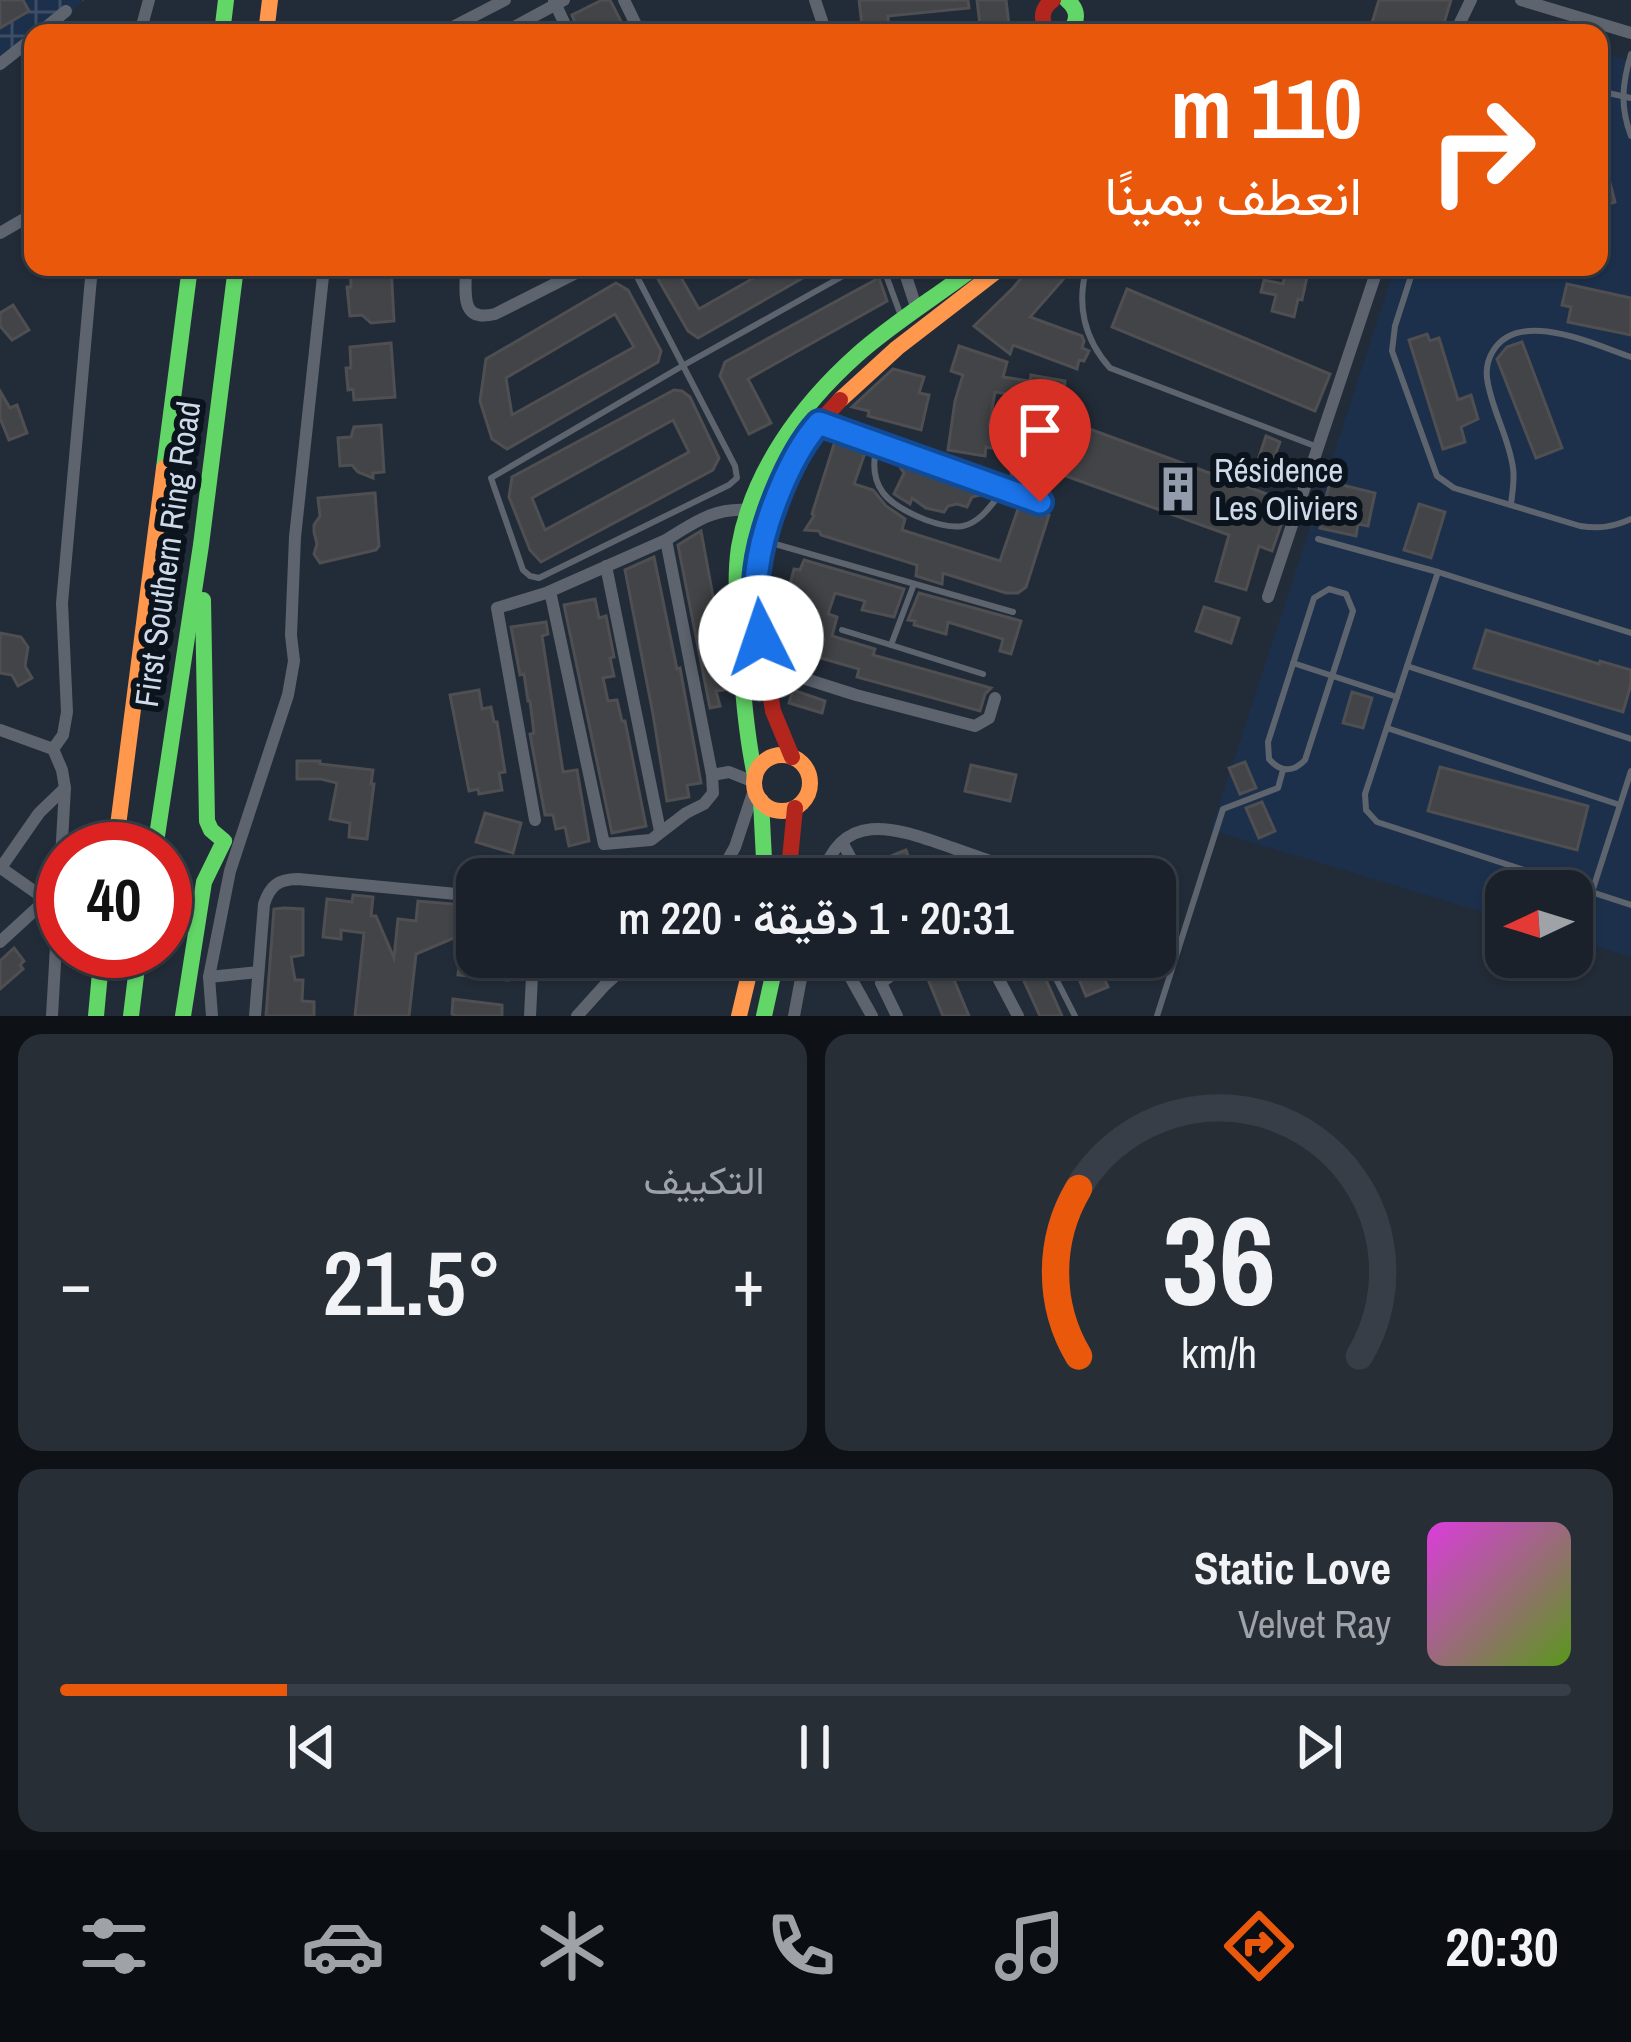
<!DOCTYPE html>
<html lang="ar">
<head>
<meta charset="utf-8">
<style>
  :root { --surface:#1a212a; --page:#272e36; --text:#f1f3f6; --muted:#9fa3a8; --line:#383e47; --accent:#ea580c }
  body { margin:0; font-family:"Archivo Narrow",Vazirmatn,sans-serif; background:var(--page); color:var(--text); direction:rtl; height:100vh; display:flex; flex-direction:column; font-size:45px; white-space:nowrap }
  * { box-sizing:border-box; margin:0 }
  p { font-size:39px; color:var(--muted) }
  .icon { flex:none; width:66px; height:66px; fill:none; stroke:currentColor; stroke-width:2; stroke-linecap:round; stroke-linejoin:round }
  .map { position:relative; height:1016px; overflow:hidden; direction:ltr }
  .details { display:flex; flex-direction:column; gap:18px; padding:18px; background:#0e1217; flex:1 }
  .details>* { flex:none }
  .hud { position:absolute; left:24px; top:24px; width:1584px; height:252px; border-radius:24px; box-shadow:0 3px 9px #0004,0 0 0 3px var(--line); direction:rtl; background:#ea580c; color:#fff; overflow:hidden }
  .needle { width:78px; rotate:266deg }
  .tools { position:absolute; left:1485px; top:870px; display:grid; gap:24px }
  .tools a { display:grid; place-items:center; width:108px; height:108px; border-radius:24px; background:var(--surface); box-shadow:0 3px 9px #0004,0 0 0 3px var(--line); font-size:60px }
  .speed { position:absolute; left:36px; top:822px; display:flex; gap:24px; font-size:60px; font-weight:700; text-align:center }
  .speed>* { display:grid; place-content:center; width:156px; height:156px; border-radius:50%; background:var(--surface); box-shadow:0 3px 9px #0004,0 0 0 3px var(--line); line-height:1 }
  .speed .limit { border:18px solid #d22; background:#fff; color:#111 }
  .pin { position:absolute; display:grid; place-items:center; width:102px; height:102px; color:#fff; margin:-123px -51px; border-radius:50% 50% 50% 0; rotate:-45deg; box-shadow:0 0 12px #0007 }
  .pin .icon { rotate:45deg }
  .me { position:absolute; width:132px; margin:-66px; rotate:356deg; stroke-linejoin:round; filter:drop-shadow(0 0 9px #0008) }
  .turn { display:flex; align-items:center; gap:42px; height:252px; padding:0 48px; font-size:54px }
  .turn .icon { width:156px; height:156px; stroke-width:2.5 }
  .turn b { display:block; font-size:84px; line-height:102px }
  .big { font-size:90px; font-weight:600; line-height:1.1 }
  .details .card { flex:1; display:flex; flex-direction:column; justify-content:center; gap:18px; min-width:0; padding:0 42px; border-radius:24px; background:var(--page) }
  .details .dial { align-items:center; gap:0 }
  .dial svg { height:312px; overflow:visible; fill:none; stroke:var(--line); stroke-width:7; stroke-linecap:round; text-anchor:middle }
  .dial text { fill:var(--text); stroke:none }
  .song { display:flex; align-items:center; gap:36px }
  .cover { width:144px; height:144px; border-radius:18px; background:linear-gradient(135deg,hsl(300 70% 55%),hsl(90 70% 35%)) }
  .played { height:12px; border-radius:6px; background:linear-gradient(90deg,var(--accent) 15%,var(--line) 15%) }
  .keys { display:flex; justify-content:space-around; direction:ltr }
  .heat { display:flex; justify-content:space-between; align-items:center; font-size:66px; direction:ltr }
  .details .tiles { flex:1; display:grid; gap:18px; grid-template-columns:1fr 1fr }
  .card:last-child { grid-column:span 2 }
  .trip { position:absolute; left:456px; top:858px; width:720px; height:120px; border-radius:24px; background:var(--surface); box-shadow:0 3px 9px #0004,0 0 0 3px var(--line); font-weight:600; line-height:120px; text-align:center; direction:rtl }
  .dock { display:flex; height:192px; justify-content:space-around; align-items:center; background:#0a0d11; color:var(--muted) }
  .dock .icon { width:84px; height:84px }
  .dock .active { color:var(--accent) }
  .dock b { font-size:54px; color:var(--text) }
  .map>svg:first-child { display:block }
</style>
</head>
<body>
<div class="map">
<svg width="1631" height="1016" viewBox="0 0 1631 1016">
  <defs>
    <pattern id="industrial-grid" width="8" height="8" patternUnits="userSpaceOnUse" patternTransform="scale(3)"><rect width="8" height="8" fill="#1c304b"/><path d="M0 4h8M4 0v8" fill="none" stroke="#3c4d65"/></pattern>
  </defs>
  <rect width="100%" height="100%" fill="#222c38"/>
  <path fill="#1c304b" d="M1599,51l32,10v896l-59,-18v-48h-66v28l-295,-89 184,-563h204z"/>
  <path fill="url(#industrial-grid)" d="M0,0h84l-36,33h-15v12l-33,27z"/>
  <g fill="#424447" stroke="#4f4e51" stroke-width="3" fill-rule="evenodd">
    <path d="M0,0h23l6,11 -29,17z"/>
    <path d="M602,0h8l17,33h-48l-7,-18z"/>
    <path d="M859,0h109l1,8 -81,8 1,17h-26z"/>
    <path d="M977,0h29l4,33h-29z"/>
    <path d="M1379,0h72l-10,33h-46l-24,-7z"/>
    <path d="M1599,156h4l12,46 -16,5z"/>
    <path d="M350,267h41l3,54 -23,2 -9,-8 -12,1 -3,-29h4z"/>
    <path d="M651,267h44l-15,9 19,33 74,-42h49l-124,71 -10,-7z"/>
    <path d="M1030,267h44l-44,50 52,19 2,5 -2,7 7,3 -5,10 -5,-1 -2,9 -64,-24 -3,9 -36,-28 39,-38z"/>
    <path d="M1286,267h23l-7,33 -4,-1 -4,18 -22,-6 4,-16 -15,-3 3,-12 19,4z"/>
    <path d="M879,278l8,23 -139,78 23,44 -22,11 -29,-58 5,-14z"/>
    <path d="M616,283l12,7 33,61 -3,11 -151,87 -15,-10 -12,-38 6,-42zM615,314l19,33 -122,68 -6,-37z"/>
    <path d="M1567,284l64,14v37l-63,-13 3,-15 -9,-2z"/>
    <path d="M1127,289l203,85 -15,37 -203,-84z"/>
    <path d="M13,305l16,25 -17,10 -12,-14v-13z"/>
    <path d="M1427,334l3,7 9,-3 19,62 13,-5 7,24 -17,8 4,15 -22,7 -34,-109z"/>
    <path d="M1522,342l40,106 -26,10 -39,-99 10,-12z"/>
    <path d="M391,343l4,54 -41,3 -1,-11 -5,1 -2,-22h5l-1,-21z"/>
    <path d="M959,346l48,16 -4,15 27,4 1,-6 34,6 -2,24 6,2 1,13 -21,-2 -6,38 2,27 -33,-5 -4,-27 -22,-4 -1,9 -37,-6 7,-49 8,-26 -12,-4zM995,392l33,5 -5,35 -34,-5z"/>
    <path d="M893,369l31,8 -5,16 10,2 -8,35 -53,-14 1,-5 -17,-4z"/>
    <path d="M674,390l8,1 8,6 29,61 -6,12 -172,92 -11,-12 -21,-53 3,-20zM673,420l16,32 -144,78 -13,-32z"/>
    <path d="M0,391l10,17 7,-3 10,28 -18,7 -9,-22z"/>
    <path d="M381,425l3,47 -11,1v5l-15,-6 -6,-7 -12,1 -2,-28 13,-1 3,-10z"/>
    <path d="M1084,427l205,75 -17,49 -13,-5 -13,44 -30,-9 13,-46 -163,-59z"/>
    <path d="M1266,436l14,6 -6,16 20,10 -7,14 -31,-16z"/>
    <path d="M835,441l31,9 -12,34 19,6 13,16 19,13 -3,11 98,31 19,-55 30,9 -23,72 -8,6h-12l-63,-20 -1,11 -26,-8 1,-11 -96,-30 -2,-4 -14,-1 9,-14 -2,-2z"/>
    <path d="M894,458l31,12 62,23 -15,4 -5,10 -10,-3 -9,2 -4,6 -18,-4 -14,-10 -2,6 -16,-10 10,-21z"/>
    <path d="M1330,482l45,11 -7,33 -10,-2 -2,12 -36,-8 3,-14 4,2 5,-10 -7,-4z"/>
    <path d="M375,493l4,53 -3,4 -56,13 -6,-9 3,-10 -3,-12v-7l6,-9 -2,-18z"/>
    <path d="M1419,504l26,8 -14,46 -27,-8z"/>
    <path d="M701,531l29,158 -14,2 4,15 -10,2 -32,-163z"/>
    <path d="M654,557l23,112 3,-1 21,115 -14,2 2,12 -22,4 -14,-87 -28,-144z"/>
    <path d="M804,560l100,29 -10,28 -32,-7 3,-9 -30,-8 -7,21 9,3 -5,19 43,13 -2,6 118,33 -6,6 -5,17 -123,-34 2,-8 -63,-18 12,-45 -15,-5 2,-11 -6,-2 5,-19 6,1z"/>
    <path d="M919,593l102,28 -10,33 -11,-3 3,-12 -55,-17 -2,12 -32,-9 1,-4 -7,-1z"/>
    <path d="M595,599l4,19 7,-2 8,41 -4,1 4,18 -11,2 5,23 9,-1 5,21h3l21,105 -34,7 -48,-228z"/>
    <path d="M1204,607l35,11 -8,25 -35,-12z"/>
    <path d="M546,622l2,12 -6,2 21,136 14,-2 12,71 -20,5 -4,-19 -9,2 -3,-14h-8l-15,-81 4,-1 -4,-32h-2l-4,-27 -4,1 -9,-48z"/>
    <path d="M1486,630l113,34 1,-3 31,9v14l-8,28 -149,-44z"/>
    <path d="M0,633l21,4 7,10 -3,19 7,12 -14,8 -6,-11 -12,-2z"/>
    <path d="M479,690l3,19 9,-2 3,15h3l8,50 -6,1 3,17 -23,4 -1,-5 -9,2 -19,-96z"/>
    <path d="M793,690l32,11 -3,12 -33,-10z"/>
    <path d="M1352,692l20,6 -9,30 -20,-5z"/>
    <path d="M297,761h23v3l53,6 -2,14h3l-7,55 -18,-2 1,-14 -20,-4 7,-36 -16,-4h-24z"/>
    <path d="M1245,762l11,26 -16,6 -11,-26z"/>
    <path d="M971,765l45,10 -6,26 -45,-10z"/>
    <path d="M1440,767l148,39 -11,44 -149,-39z"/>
    <path d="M1262,802l13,29 -16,7 -13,-30z"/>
    <path d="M485,813l36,10 -8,30 -37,-11z"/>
    <path d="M906,850l10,29h-26l-7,-20z"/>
    <path d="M353,895l20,2 -2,19h5l18,42 4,-39 18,2 2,-20 46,4 13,5v47h33l-2,23 -50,-5 5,-41 -47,20 -7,62h-54l9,-83 -23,-3v9l-18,-2 4,-38 25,3z"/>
    <path d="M284,908l19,1v46l-12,2 4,23h8l-1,21 12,1v14h-48l8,-107z"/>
    <path d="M14,948l10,13 -4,4 3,4 -23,20v-28z"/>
    <path d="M919,957h13l4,11 11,-5 22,53h-26z"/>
    <path d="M1013,957h23l26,59h-22z"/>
    <path d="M1070,957h25l13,30 -22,9z"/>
    <path d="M453,999l49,6v11h-45l-5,-2z"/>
  </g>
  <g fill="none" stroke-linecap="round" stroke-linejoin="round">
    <g stroke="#5d646e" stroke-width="6">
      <path d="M1631,54c-9,30 -11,53 0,82"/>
      <path d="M1599,91l32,7"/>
      <path d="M596,267l12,8 17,-8"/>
      <path d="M632,267l103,199 2,12 -8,7 -190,93 -9,-2 -7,-6 -32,-92 193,-113 175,-98"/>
      <path d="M883,267l18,49"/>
      <path d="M1087,267c-11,37 -3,72 23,101l205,78"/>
      <path d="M1414,267l-19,59 -3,25 45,125 17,12 126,38c19,3 33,1 51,-7"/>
      <path d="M823,424l217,78"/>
      <path d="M877,444c-11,44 11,61 49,76 11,4 26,8 37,6 19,-4 30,-24 41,-37"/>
      <path d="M1511,505c1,-12 4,-25 2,-37 -4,-31 -22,-59 -26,-90 -1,-9 1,-19 6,-27 26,-43 102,-6 138,6"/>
      <path d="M1318,539l120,33 193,61"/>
      <path d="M768,542l245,70"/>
      <path d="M1438,572l-73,222 1,16 11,12 254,83"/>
      <path d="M1329,589l17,5 7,17 -48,149c-12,13 -25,12 -36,-1l-1,-17 46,-144z"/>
      <path d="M842,630l49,15 23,-61"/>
      <path d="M891,645l92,29"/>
      <path d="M1293,663l104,34"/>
      <path d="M1407,666l224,73"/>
      <path d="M1387,728l233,77"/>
      <path d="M1592,892l39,-121"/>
      <path d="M1045,957l30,59"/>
      <path d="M1157,1016l66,-207 55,-21 5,-18"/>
    </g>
    <g stroke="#5d646e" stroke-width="12">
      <path d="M624,0l16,33"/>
      <path d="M815,0l11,33"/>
      <path d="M1521,0l110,33"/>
      <path d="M554,1l15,32"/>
      <path d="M39,33l27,-22"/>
      <path d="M140,33l9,-33"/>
      <path d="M441,33l64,-33"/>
      <path d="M503,33l61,-33"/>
      <path d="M1455,33l16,-33"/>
      <path d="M0,64l33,-26"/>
      <path d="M0,233l33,-19"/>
      <path d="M466,267c0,25 -7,56 29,47l93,-47"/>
      <path d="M903,267l14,43"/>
      <path d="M666,540c27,-17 49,-33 82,-30"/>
      <path d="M606,566l54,265"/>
      <path d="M1268,597l110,-330"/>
      <path d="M765,666l91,29 119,31 14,-8 6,-20"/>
      <path d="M0,730l53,19"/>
      <path d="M712,775l17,-3 25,10"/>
      <path d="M535,820l-38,-212 49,-15 120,-53 46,235 1,18 -9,11 -18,9 -35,27 -47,4 -54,-253"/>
      <path d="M842,842l20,37"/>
      <path d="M1,868l47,33"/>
      <path d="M0,869l39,-56 26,-25"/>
      <path d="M717,879l18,-32 20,-60"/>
      <path d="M821,879c22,-74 79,-49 132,-31 30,11 60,21 90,31"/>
      <path d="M984,879l21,-13"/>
      <path d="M0,942l61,-56"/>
      <path d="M839,957l33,59"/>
      <path d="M987,957l31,59"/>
      <path d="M209,977l49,-5"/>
      <path d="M52,1016l13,-228 -3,-18 -9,-21 10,-14 4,-23 -5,-109 30,-336"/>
      <path d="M212,1016l-3,-39 21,-106 58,-176 6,-34 -3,-26 4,-98 29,-270"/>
      <path d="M255,1016l9,-112c6,-18 14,-25 34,-25l169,16 10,5"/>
      <path d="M530,1016l3,-59"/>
      <path d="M577,1016l28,-31 31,-28"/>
      <path d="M794,1016l11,-59"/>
      <path d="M897,1016l-16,-33 20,-15 2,-11"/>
    </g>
    <g stroke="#63d668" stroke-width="16">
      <path d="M1067,0c12,10 12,22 0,33"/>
      <path d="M222,33l4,-33"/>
      <path d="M164,468l26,-201"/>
      <path d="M755,776c-9,-43 -12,-84 -15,-128 -2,-33 -6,-67 -1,-101 13,-75 62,-142 118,-192 37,-33 79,-58 118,-88"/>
      <path d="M761,801l4,78"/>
      <path d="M155,849l46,-304 35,-278"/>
      <path d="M96,1016l6,-65"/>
      <path d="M131,1016l8,-65"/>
      <path d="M183,1016l21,-134 20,-41 -13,-11 -4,-9 -4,-221"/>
      <path d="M764,1016l13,-59"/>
    </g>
    <g stroke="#ff974d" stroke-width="16">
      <path d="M266,33l4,-33"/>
      <path d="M840,400l57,-52 105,-81"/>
      <circle cx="782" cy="783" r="28"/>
      <path d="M115,849l49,-381"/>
      <path d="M739,1016l14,-59"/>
    </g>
    <g stroke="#b3261e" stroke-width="16">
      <path d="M1047,33c-6,-13 -7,-24 6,-33"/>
      <path d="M792,757l-19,-46 -12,-73 -4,-67 13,-52 20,-49 19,-36 31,-34"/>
      <path d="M788,879l7,-71"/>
    </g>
  </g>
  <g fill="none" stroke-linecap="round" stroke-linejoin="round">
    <g stroke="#114b97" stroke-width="30">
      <path id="route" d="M761,638c-2,-22 -7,-45 -4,-67 5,-44 32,-115 62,-148l221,79"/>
    </g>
    <use href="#route" stroke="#1a73e8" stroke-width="21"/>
  </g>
  <defs>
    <g id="building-bare" transform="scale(3.6)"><path d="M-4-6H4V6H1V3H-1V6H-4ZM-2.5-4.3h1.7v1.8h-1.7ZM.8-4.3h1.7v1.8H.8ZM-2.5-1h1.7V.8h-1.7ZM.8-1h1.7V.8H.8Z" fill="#929cab" stroke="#0b131d" stroke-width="2.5" paint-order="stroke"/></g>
  </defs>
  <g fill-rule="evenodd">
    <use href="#building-bare" x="1178" y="489"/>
  </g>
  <g text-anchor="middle" stroke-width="12" stroke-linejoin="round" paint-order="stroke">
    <g font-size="33" fill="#ced9e9" stroke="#0b131d" text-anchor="start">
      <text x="1214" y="482">Résidence<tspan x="1214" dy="38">Les Oliviers</tspan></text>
    </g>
    <g font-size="33" fill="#ced9e9" stroke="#0b131d">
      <text transform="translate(167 554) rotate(-82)" y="12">First Southern Ring Road</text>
    </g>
  </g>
</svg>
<div class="tools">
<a><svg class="needle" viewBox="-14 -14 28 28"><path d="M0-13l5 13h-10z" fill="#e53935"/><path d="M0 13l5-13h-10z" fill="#9fa3a8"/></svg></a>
</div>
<div class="speed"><div class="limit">40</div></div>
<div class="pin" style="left:1040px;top:502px;background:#d93025"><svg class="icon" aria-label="arrive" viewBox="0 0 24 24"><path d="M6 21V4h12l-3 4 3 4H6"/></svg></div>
<svg class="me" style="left:761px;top:638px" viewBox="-20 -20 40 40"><circle r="19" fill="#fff"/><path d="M0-13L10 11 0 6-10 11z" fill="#1a73e8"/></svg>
<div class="trip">20:31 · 1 دقيقة · 220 m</div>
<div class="hud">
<div class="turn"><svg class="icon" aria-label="right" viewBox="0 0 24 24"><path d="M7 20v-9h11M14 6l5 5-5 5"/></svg><div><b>110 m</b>انعطف يمينًا</div></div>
</div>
</div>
<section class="details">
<div class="tiles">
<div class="card dial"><svg viewBox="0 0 100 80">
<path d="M14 69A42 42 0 1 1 86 69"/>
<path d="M14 69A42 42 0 0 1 14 26" stroke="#ea580c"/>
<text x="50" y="56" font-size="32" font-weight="700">36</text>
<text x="50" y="72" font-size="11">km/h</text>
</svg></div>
<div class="card"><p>التكييف</p>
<div class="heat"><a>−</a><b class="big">21.5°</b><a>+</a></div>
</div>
<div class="card">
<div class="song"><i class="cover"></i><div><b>Static Love</b><p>Velvet Ray</p></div></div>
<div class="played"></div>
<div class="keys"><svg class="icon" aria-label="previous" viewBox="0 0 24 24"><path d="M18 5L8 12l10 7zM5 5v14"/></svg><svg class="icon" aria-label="pause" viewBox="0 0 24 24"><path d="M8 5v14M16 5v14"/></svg><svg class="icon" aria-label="next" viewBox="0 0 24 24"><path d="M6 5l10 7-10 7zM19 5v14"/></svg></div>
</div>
</div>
</section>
<nav class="dock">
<b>20:30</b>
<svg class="icon active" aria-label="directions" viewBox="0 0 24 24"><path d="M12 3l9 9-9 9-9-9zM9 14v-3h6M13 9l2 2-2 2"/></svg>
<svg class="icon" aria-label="music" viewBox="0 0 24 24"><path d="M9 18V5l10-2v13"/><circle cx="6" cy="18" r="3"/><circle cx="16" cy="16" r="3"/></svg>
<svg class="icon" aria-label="phone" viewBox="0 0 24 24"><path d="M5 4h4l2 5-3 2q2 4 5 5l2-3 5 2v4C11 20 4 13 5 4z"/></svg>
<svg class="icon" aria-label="climate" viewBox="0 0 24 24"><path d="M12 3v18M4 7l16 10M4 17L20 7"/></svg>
<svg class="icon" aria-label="car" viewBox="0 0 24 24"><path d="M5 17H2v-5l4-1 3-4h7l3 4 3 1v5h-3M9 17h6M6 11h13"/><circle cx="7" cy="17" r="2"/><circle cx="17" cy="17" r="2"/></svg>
<svg class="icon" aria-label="filters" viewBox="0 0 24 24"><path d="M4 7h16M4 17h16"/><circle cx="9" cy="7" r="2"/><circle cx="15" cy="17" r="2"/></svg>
</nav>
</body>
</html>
